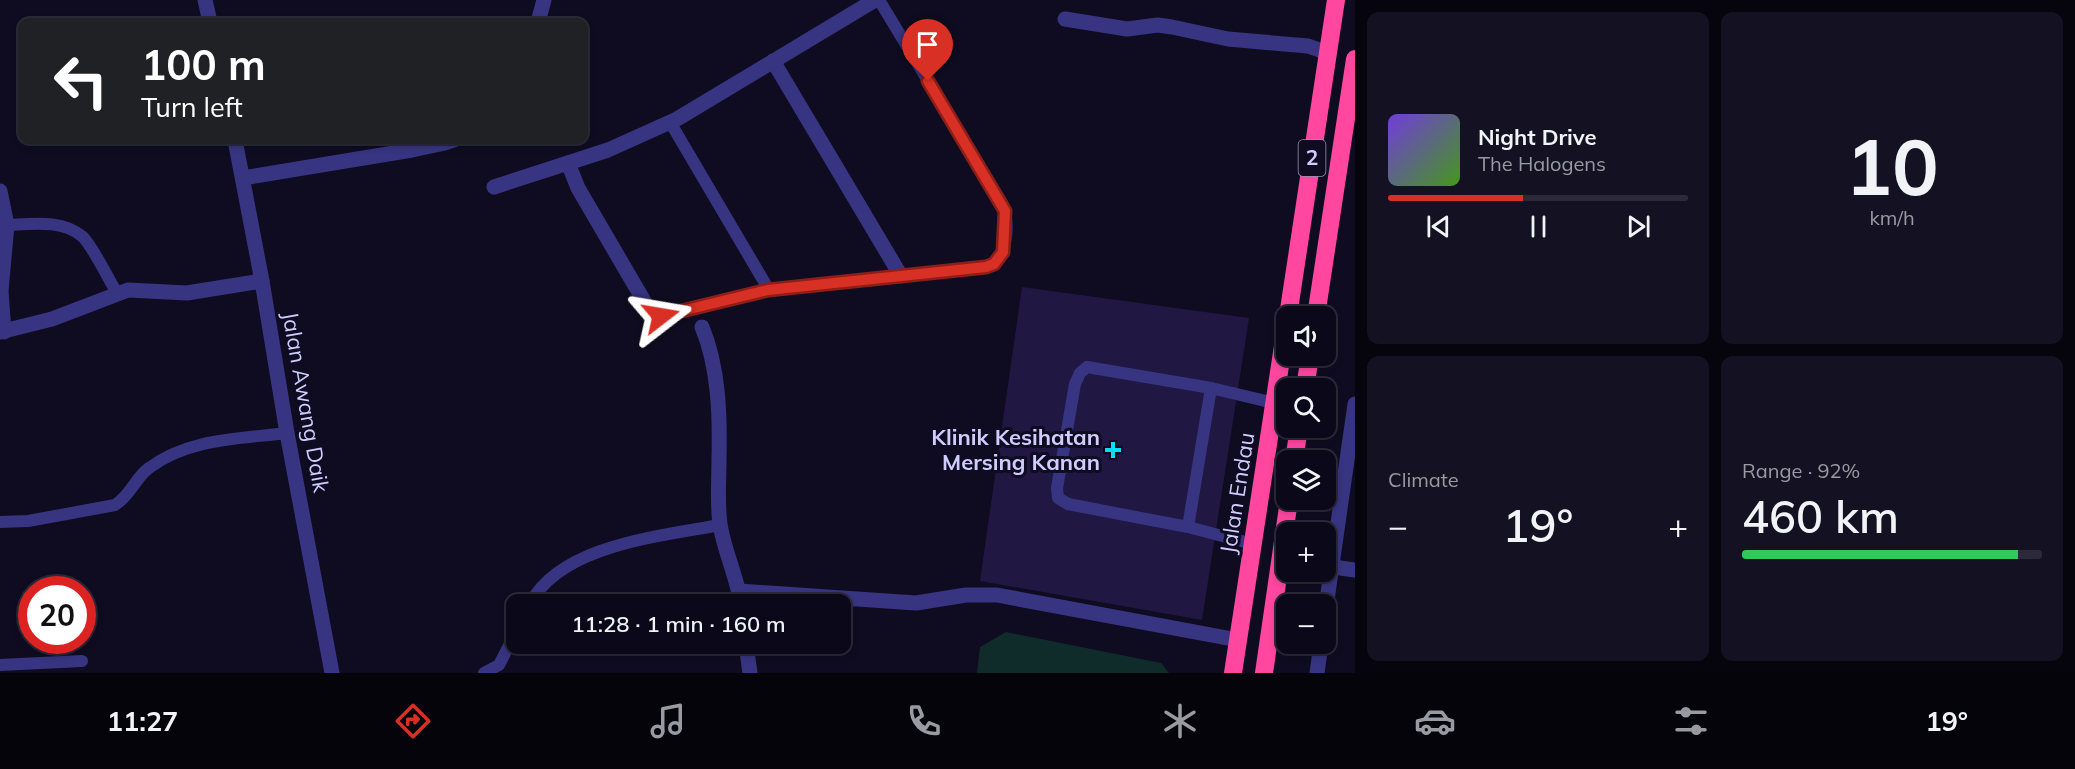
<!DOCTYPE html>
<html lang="en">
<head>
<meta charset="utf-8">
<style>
  :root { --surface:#0b0919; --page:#141222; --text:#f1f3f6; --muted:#9a9aa2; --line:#2b2a38; --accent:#d93025 }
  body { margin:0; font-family:Mulish,sans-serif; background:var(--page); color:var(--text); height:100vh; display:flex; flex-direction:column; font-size:22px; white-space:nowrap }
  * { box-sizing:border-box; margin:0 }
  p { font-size:20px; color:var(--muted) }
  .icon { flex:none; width:33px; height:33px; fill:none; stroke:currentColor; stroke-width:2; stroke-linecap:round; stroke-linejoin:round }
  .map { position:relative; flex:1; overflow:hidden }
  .details { display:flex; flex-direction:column; gap:12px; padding:12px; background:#06050e; width:720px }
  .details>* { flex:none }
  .banner { position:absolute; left:18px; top:18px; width:570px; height:126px; border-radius:12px; box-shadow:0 3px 9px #0003,0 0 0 2px var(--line); background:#202124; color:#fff; overflow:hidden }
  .controls { position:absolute; left:1276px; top:306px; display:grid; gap:12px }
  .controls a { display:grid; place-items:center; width:60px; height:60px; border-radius:12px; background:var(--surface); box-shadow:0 3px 9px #0003,0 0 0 2px var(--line); font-size:30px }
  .speed { position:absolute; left:18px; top:576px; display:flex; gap:12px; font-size:30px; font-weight:700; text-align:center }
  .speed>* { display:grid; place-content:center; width:78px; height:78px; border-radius:50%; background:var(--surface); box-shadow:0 3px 9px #0003,0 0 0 2px var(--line); line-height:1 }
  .speed .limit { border:9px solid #d22; background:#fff; color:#111 }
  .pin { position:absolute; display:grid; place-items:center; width:51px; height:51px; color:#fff; margin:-62px -26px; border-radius:50% 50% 50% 0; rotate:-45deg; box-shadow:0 0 6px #0007 }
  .pin .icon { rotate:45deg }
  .me { position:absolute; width:66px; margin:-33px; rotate:76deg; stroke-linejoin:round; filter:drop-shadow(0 0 4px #0008) }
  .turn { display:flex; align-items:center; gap:21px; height:126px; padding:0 24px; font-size:27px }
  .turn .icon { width:78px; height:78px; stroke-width:2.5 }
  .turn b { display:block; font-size:42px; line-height:51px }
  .big { font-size:45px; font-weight:600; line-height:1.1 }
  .details .widget { flex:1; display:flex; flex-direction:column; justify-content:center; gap:9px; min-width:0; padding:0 21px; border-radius:12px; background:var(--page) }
  .details .dial { align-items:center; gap:0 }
  .dial b { font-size:78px; line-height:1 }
  .song { display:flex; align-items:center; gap:18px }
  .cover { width:72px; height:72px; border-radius:9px; background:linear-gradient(135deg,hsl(260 70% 55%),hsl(100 70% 35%)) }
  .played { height:6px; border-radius:3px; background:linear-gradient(90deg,var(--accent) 45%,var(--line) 45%) }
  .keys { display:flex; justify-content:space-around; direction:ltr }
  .heat { display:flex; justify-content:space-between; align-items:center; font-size:33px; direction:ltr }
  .charge { height:9px; border-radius:4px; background:linear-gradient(90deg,#34c759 92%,var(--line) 0) }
  .details .tiles { flex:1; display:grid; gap:12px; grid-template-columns:repeat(2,1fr) }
  .trip { position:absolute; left:506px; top:594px; width:345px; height:60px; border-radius:12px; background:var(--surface); box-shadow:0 3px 9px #0003,0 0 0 2px var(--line); font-weight:600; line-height:60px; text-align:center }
  .tab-bar { display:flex; height:96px; justify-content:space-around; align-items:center; background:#04040a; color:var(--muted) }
  .tab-bar .icon { width:42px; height:42px }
  .tab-bar .selected { color:var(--accent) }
  .tab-bar b { font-size:27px; color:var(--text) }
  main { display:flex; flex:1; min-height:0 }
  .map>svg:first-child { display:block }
</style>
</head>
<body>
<main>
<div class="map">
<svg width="1355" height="673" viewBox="0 0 1355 673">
  <rect width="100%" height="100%" fill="#0f0c21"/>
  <path fill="#0f2b2a" d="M1006,632l155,31 8,10h-192l3,-26z"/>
  <path fill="#201742" d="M1022,287l227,31 -47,302 -222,-39z"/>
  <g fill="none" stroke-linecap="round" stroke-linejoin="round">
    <g stroke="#373582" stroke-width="12">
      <path d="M670,122l99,168"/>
      <path d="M7,225c24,-1 56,-6 76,12 10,10 26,43 34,56"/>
      <path d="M655,315l6,1 108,-26 217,-23c23,-7 24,-45 16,-64l-123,-203"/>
      <path d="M0,522l28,-1 87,-16c16,-10 20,-27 34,-37 40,-30 91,-29 138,-35"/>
      <path d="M1188,527l23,-139"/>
      <path d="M1253,544l-65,-17 -120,-23 -10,-6 -1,-10 18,-104 5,-11 7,-6 124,21 63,15"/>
      <path d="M530,604c30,-59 131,-68 190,-79"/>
      <path d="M0,665l82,-4"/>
      <path d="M484,673l15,-8 17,-33"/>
    </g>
    <g stroke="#373582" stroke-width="15">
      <path d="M205,0l5,22"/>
      <path d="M1065,19l62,10 31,-4 14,2 56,12 80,7 20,7"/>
      <path d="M538,22l6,-22"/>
      <path d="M773,61l128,215"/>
      <path d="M235,140l27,141 25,152 45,240"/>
      <path d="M568,163l10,25 73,125 4,2"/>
      <path d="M243,178l169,-28 33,-7 9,-3"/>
      <path d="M494,187l114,-37 69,-31 198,-119"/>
      <path d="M0,191l7,34 -6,66 3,41"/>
      <path d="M702,327c17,41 18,89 17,132 0,22 -2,44 1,65 4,27 17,52 21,80"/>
      <path d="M0,332l52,-13 76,-29 59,3 75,-12"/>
      <path d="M1326,566l29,4"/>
      <path d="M739,591l177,12 50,-8h31l241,45"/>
      <path d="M1326,607l29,-203"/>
      <path d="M746,644l4,29"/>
      <path d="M1317,673l4,-29"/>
    </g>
    <g stroke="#ff47a0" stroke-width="18">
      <path d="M1288,316l48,-316"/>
      <path d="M1316,316l39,-257"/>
      <path d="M1305,388l5,-32"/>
      <path d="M1294,460l5,-32"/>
      <path d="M1233,673l54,-353"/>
      <path d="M1264,673l25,-173"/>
    </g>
  </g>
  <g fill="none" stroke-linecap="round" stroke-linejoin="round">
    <g stroke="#8d1f18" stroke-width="15">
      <path id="route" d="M661,316l107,-26 218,-23 8,-3 9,-12 2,-41 -77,-130"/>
    </g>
    <use href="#route" stroke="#d93025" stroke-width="10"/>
  </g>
  <path fill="#00dff7" stroke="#0f0c21" stroke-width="2" d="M1110 441h6v6h6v6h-6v6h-6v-6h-6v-6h6z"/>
  <g text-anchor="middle" stroke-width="6" stroke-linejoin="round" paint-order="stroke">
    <rect fill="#0f0c21" stroke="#9792bc" stroke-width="1.5" x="1298.5" y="140" width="27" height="36" rx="4.5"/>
    <g font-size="21" font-weight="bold" fill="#d1ccff">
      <text x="1312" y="165">2</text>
    </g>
    <g font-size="22" fill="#d1ccff" stroke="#0f0c21">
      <text transform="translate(306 402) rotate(80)" y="8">Jalan Awang Daik</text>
      <text transform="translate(1237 493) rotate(-81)" y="8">Jalan Endau</text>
    </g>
    <g font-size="22" font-weight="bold" fill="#d1ccff" stroke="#0f0c21" text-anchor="end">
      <text x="1100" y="445">Klinik Kesihatan<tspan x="1100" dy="25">Mersing Kanan</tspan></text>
    </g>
  </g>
</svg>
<div class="controls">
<a><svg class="icon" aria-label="sound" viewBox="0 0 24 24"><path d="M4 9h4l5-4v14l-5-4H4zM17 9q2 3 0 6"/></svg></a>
<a><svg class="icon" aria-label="search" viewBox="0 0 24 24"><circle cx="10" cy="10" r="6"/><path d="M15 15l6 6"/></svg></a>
<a><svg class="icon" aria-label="layers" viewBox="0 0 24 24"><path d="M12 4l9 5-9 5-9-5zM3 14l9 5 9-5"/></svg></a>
<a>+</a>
<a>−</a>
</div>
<div class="speed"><div class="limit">20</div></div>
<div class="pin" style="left:928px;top:81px;background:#d93025"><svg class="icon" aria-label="arrive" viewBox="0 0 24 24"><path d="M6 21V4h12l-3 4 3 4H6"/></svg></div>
<svg class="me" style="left:661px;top:316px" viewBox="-20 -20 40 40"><path d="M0-17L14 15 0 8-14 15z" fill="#d93025" stroke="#fff" stroke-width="4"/></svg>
<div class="trip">11:28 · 1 min · 160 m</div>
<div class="banner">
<div class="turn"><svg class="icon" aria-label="left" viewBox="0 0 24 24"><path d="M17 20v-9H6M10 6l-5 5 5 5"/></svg><div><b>100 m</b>Turn left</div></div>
</div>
</div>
<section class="details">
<div class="tiles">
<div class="widget">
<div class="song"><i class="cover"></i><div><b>Night Drive</b><p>The Halogens</p></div></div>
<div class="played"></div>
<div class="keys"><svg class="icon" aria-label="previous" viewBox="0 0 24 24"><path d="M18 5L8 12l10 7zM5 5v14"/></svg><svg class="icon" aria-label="pause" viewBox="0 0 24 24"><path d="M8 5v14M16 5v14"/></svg><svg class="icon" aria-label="next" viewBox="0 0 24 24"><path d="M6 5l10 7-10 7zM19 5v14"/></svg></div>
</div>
<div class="widget dial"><b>10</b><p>km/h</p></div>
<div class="widget"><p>Climate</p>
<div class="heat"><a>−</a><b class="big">19°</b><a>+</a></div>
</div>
<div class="widget"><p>Range · 92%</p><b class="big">460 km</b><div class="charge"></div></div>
</div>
</section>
</main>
<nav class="tab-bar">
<b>11:27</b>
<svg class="icon selected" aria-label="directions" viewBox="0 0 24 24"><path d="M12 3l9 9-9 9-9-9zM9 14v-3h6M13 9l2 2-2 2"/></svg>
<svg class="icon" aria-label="music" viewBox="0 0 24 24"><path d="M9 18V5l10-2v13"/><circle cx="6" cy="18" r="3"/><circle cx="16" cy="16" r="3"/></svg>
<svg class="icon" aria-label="phone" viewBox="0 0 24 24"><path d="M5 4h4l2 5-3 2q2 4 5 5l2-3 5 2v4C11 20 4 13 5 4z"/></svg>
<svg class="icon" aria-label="climate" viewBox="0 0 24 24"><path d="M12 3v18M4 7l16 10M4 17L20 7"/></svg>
<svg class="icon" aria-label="car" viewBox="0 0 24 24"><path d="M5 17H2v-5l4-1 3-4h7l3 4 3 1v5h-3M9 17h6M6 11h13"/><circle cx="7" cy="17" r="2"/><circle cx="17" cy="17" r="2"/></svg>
<svg class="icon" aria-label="filters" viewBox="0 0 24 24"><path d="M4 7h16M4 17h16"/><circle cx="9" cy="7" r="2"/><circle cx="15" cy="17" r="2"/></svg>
<b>19°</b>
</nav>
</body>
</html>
